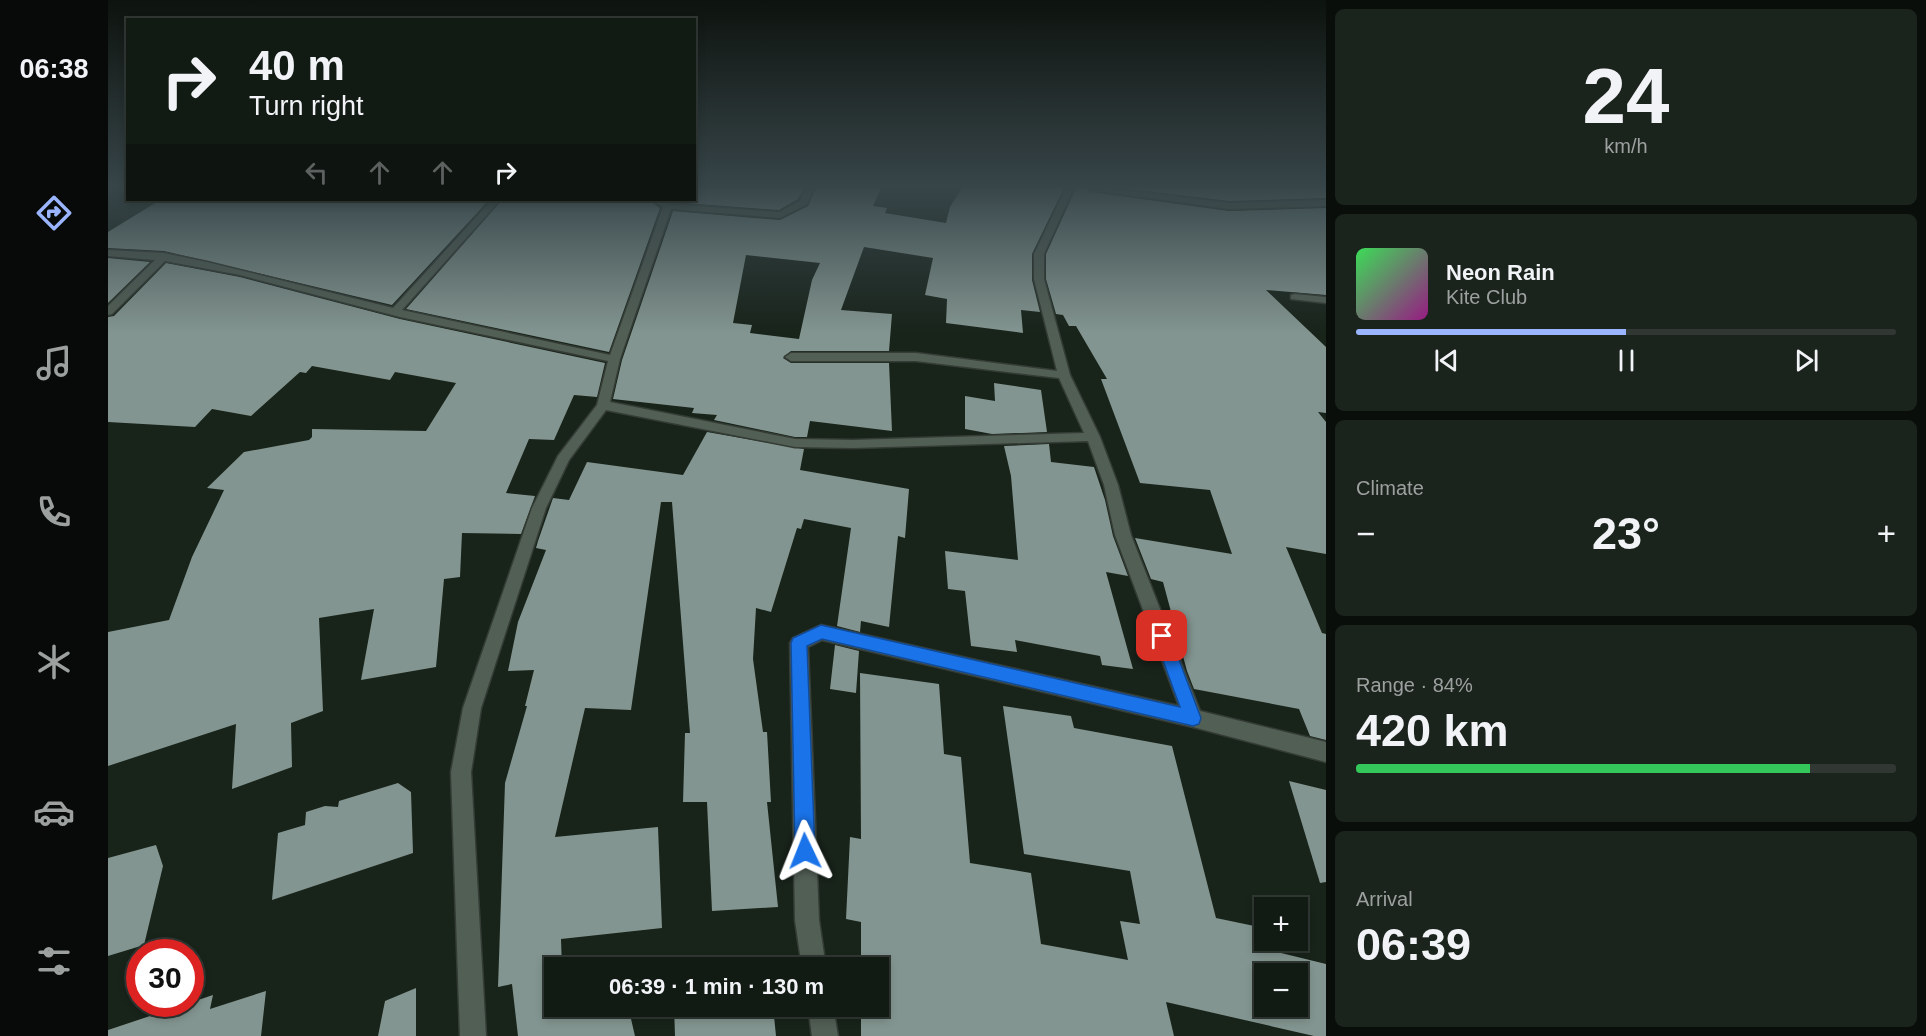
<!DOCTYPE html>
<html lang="en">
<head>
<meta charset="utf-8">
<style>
  :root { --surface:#121a14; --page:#1b231d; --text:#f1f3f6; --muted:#9ca1a0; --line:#313834; --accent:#9ab5fd }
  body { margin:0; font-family:Arial,sans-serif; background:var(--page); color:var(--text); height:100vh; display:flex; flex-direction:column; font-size:22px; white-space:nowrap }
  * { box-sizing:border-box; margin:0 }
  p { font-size:20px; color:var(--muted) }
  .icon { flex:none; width:33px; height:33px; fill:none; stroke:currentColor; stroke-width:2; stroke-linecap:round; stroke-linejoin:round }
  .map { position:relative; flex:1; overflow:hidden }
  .drawer { display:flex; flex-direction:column; gap:9px; padding:9px; background:#0a0e0b; width:600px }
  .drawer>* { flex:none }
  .hud { position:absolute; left:18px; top:18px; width:570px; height:183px; border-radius:0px; box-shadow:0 3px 9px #0003,0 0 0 2px var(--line); background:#121a14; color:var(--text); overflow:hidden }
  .buttons { position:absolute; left:1146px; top:897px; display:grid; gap:12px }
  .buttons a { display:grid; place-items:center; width:54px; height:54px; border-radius:0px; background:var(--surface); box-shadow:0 3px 9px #0003,0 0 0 2px var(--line); font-size:30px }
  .speed { position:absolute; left:18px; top:939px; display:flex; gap:12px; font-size:30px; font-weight:700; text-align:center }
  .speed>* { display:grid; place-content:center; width:78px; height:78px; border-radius:50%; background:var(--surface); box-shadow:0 3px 9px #0003,0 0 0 2px var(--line); line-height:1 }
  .speed .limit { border:9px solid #d22; background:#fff; color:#111 }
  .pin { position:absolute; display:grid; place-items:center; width:51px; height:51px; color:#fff; margin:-26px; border-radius:12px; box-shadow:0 3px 9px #0006 }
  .me { position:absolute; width:66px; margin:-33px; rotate:358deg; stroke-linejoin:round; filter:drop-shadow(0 0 4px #0008) }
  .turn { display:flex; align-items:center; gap:21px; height:126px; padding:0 24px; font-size:27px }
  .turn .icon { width:78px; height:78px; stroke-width:2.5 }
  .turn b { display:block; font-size:42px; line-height:51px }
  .lanes { display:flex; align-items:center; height:57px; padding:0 24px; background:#0003; justify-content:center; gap:30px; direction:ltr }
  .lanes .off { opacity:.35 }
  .big { font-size:45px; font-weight:700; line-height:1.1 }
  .drawer .tile { flex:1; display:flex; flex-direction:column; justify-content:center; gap:9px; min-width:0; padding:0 21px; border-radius:9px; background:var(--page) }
  .drawer .dial { align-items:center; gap:0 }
  .dial b { font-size:78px; line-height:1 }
  .song { display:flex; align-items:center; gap:18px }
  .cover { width:72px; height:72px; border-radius:9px; background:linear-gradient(135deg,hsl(130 70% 55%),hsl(310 70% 35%)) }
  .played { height:6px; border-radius:3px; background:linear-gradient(90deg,var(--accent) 50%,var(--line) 50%) }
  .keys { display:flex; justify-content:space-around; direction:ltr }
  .heat { display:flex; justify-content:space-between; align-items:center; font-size:33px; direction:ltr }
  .charge { height:9px; border-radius:4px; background:linear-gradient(90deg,#34c759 84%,var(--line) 0) }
  .trip { position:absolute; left:436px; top:957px; width:345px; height:60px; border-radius:0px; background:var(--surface); box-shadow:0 3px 9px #0003,0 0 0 2px var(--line); font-weight:700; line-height:60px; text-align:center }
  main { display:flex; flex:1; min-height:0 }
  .tab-bar { display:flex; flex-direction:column; width:108px; justify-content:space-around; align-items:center; background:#070a08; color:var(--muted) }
  .tab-bar .icon { width:42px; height:42px }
  .tab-bar .on { color:var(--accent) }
  .tab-bar b { font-size:27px; color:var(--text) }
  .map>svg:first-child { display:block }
</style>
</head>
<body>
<main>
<nav class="tab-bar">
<b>06:38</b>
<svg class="icon on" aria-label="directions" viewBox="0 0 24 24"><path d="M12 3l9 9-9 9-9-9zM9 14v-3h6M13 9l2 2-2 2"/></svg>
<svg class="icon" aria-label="music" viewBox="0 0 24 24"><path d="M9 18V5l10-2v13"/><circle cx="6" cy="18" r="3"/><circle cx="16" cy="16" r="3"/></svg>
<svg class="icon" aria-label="phone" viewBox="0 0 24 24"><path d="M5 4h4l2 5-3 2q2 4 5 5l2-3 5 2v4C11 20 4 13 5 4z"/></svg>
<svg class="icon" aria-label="climate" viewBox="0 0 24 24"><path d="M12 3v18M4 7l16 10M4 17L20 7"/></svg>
<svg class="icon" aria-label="car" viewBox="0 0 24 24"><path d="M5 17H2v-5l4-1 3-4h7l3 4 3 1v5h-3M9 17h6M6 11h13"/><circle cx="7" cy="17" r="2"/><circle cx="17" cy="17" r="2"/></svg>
<svg class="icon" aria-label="filters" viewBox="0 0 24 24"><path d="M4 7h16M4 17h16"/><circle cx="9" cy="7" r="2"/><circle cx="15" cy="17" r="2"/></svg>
</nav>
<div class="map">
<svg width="1218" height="1036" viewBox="0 0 1218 1036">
  <rect width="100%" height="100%" fill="#18231a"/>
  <g fill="#839590" fill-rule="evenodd">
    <path d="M586,188h110l-6,11 -19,11 -108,-8 -6,-2h29z"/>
    <path d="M708,188h65l-8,18 14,2 -2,5 61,10 4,-16 12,-19h102l-32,66v26l8,32 -19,-2 2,23 -77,-10 1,-24 -22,-4 8,-37 -69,-11 -23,63 51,4 -3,37h-98l-8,7 8,5h98l3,68 -82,-10 -3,16h-12l-81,-17 3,-5 -25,-2 2,-5 -81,-9 9,-39 51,-149 107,9 28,-14zM638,255l74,8 -8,17 -13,59 -49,-6 2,-8 -19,-2z"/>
    <path d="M968,188h9l6,4 138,19 97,-3v87l-60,-5 60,57v66l-8,-1 8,10v132l-40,-7 36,86 4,1v106l-16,-4 -11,-27 -105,-20 -7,-18 -24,-89 -12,-3 -16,-41 97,16 -22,-64 -70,-7 -39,-104h6l-31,-53h-7l-6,-11 -7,-1 -10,-35v-25z"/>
    <path d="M1013,188h205v10l-97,3z"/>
    <path d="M52,200h329l-97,105 -228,-54 -56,-3v-16z"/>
    <path d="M394,200h147l11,8 -51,144 -203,-43z"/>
    <path d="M0,258l42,4 -42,41z"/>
    <path d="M58,263l74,14 160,42 205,44 -8,34 -23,-2 -20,45 -25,-1 -23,54 29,3 -14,38 -59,-1 -2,44 -16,2 -8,88 -75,13 13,-71 -55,9 4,93 -32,12 1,44 -60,22 4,-65 -128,42v-134l61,-12 23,-63 32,-67 -17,-2 37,-36 65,-12 3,-3v-8l114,2 30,-48 -61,-11 -5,8 -78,-14 -6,7 -6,-1 -49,44 -39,-7 -17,18 -87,-5v-105l6,-1z"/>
    <path d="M886,383l47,7 6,42 -55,2 -27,-5v-33l30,5z"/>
    <path d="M599,432l97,17 -4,21 109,19 -4,49 -7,-2 -9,91 -28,-6 -1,11 -23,-6 14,-98 -47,-9 -3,10 -4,-1 -26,84 -15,-4 -3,51 10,73h4l4,70h-4l11,105 -66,4 -5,-109h-24l2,-69h5l-18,-231h-11l-30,208 -46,-2 -30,129 103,-10 4,101 -101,11 1,29h-7v38h73l7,30h-117l-6,-52 -14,3 7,-204 22,-77h-2l9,-36 -26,1 10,-49 28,-72 -10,-2 2,-7 15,-43 16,2 18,-38 96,13z"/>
    <path d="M941,444l2,18 43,5 11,33 8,36 15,40 -22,-4 27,97 -31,-4 -2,-9 -85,-16 2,12 -46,-6 -6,-55 -17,-2 -3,-38 73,9 -7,-84 -7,-30z"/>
    <path d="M727,645l24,6 -3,42 -26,-4z"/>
    <path d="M752,673l79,11 5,70 17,3 9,106 61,10 10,71 87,16 -8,-39 20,3 -10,-53 -106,-17 -21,-148 68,10 3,12 98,18 44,172 48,10v12h9l4,12 49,12v72h-12l-148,-34 8,34h-313v-30h18v-38h-18v-46l-15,-3 4,-82 11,2zM1156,974h34v32h-34z"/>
    <path d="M1181,781l37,9v92l-6,1z"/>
    <path d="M290,783l13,9 2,61 -141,47 6,-67 27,-8 1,-13 19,-6 13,1 1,-6z"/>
    <path d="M48,845l7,21 -19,79 -36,11v-98z"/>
    <path d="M308,988v48h-38l7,-35z"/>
    <path d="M158,991l-5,45h-153v-6l105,-35 -3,14z"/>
    <path d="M566,1006h99l3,30h-101z"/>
  </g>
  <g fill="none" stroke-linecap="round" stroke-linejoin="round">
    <g stroke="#343c35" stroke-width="3">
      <g id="street">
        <path d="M698,188h8l-7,16 -27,14 -109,-9 -51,150 -10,43 185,37 58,1 231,-7 -25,-55 -143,-17h-125l-6,-4 6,-4h125l141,18 -23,-92v-25l32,-66h8l-30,66v25l26,96 30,62 18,48 13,50 69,176 126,31v20l-133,-35 -371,-87 -14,7 11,273 7,48h-24l-7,-48 -5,-277 3,-5 28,-13 358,81 -64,-171 -11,-50 -16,-44 -235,7 -58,-1 -189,-37 -37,50 -23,48 -65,200 -10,64 15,264h-26l-9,-264 12,-64 69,-200 26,-52 39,-51 11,-44 -208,-44 -160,-42 -75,-14 -53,53 -4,1v-9l47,-46 -47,-4v-6l56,3 43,9 186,46 99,-108h8l-98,110 208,45 53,-148 -12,-7h10l9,4 109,8 21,-11z"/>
        <path d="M979,188h19l123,15 97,-3v6l-97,3 -138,-19z"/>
        <path d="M1187,294l31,3v6l-35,-4v-4z"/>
        <path d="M700,1006h25l5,30h-26z"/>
      </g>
    </g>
    <use href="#street" fill="#525f55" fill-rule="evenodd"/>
  </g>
  <linearGradient id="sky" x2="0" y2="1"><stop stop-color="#0d130e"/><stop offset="0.56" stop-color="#374549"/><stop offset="1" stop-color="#374549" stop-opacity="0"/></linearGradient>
  <rect width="1218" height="333" fill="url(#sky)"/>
  <path fill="#1a73e8" stroke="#114b97" stroke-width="1.5" d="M713,625l359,82 -26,-71 2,-4 6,-2 6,2 2,4 31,82 -2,6 -6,2 -371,-87 -15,7 8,205 -3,7 -7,3 -7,-3 -3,-7 -4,-208 2,-5z"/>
</svg>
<div class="buttons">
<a>+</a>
<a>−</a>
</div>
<div class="speed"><div class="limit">30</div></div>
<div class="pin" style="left:1054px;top:636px;background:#d93025"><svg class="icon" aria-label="arrive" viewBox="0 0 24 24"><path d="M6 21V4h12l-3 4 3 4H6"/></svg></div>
<svg class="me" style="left:697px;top:851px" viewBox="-20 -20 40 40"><path d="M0-17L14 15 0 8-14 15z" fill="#1a73e8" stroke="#fff" stroke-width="4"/></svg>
<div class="trip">06:39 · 1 min · 130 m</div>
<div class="hud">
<div class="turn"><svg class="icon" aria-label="right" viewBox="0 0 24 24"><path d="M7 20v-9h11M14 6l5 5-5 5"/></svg><div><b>40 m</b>Turn right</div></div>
<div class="lanes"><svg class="icon off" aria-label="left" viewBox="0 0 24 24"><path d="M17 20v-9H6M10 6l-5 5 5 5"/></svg><svg class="icon off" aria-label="ahead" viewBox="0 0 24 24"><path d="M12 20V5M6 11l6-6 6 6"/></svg><svg class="icon off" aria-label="ahead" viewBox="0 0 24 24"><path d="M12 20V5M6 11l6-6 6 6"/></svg><svg class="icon" aria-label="right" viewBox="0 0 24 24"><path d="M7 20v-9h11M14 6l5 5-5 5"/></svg></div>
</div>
</div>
<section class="drawer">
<div class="tile dial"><b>24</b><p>km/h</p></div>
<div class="tile">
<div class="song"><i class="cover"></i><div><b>Neon Rain</b><p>Kite Club</p></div></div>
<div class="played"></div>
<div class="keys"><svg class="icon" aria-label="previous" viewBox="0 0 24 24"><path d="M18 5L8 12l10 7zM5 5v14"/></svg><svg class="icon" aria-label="pause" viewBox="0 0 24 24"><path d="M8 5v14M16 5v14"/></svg><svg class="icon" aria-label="next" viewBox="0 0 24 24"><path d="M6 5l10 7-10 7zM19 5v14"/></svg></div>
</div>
<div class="tile"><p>Climate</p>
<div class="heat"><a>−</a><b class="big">23°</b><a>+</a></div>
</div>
<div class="tile"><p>Range · 84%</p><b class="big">420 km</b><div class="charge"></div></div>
<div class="tile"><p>Arrival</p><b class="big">06:39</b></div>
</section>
</main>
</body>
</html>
